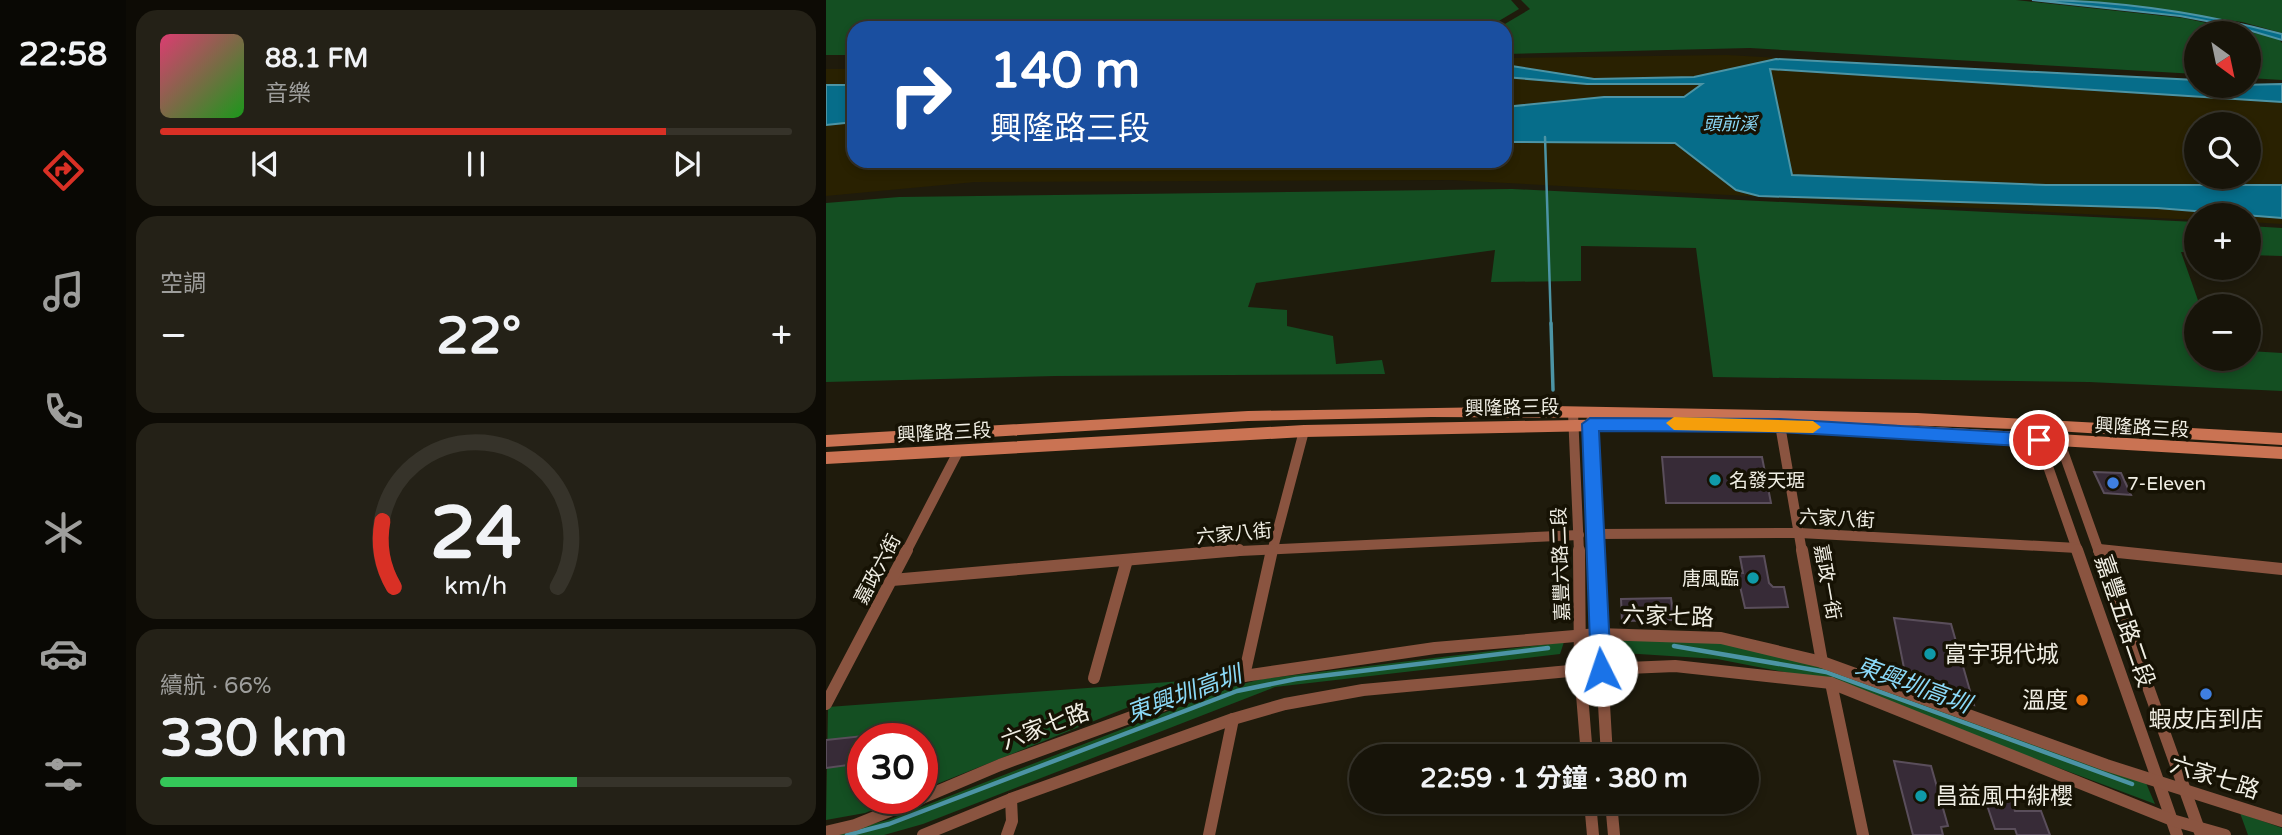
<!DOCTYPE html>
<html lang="zh-TW">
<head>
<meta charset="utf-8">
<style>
  :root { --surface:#171409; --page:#242117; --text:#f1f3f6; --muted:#9e9e9c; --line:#36332a; --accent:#d93025 }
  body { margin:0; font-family:"Varela Round","Noto Sans TC",sans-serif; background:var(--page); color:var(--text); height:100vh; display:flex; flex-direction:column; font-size:26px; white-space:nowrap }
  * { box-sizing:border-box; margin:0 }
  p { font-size:23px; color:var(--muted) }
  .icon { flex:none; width:38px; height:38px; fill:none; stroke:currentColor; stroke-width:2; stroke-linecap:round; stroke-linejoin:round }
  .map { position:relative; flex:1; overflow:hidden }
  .panel { display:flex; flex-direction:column; gap:10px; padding:10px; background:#0d0b05; width:700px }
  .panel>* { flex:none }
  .hud { position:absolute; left:21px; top:21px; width:665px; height:147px; border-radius:21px; box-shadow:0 4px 10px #0003,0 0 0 2px var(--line); background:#1a4fa0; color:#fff; overflow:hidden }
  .needle { width:46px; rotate:147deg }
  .controls { position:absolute; left:1358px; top:21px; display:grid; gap:14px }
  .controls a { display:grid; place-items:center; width:77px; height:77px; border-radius:50%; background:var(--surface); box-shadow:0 4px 10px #0003,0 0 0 2px var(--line); font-size:35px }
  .speed { position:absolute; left:21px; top:723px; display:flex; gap:14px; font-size:35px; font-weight:700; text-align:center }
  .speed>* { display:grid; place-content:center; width:91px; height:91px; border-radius:50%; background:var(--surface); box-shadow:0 4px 10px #0003,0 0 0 2px var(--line); line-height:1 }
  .speed .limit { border:10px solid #d22; background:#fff; color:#111 }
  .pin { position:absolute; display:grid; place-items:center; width:60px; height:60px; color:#fff; margin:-30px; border:4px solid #fff; border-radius:50%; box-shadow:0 2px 7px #0007 }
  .me { position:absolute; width:77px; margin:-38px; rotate:356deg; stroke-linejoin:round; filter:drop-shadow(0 0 5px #0008) }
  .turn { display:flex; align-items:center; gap:24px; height:147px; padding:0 28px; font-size:32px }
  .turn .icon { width:91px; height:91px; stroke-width:2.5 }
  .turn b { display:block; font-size:49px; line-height:60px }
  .big { font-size:52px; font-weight:700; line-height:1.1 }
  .panel .widget { flex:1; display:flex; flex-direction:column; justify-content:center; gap:10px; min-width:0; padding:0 24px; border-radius:21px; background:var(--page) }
  .panel .dial { align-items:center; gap:0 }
  .dial svg { height:182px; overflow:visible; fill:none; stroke:var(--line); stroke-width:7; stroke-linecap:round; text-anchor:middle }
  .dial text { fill:var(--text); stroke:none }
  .song { display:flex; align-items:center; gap:21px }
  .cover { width:84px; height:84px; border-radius:10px; background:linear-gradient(135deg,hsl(340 70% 55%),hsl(120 70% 35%)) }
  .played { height:7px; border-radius:4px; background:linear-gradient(90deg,var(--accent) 80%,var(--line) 80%) }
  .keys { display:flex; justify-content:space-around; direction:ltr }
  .heat { display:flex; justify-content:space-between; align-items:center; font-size:38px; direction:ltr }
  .charge { height:10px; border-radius:5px; background:linear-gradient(90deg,#34c759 66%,var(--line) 0) }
  .trip { position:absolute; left:523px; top:744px; width:410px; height:70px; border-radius:35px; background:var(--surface); box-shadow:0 4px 10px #0003,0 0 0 2px var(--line); font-weight:700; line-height:70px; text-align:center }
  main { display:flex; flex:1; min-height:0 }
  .tabs { display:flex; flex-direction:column; width:126px; justify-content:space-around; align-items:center; background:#090804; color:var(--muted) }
  .tabs .icon { width:49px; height:49px }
  .tabs .current { color:var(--accent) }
  .tabs b { font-size:32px; color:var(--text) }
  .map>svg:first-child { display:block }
</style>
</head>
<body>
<main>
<nav class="tabs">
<b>22:58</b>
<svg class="icon current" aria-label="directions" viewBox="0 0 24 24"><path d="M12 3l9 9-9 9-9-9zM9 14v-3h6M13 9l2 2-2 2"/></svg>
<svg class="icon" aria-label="music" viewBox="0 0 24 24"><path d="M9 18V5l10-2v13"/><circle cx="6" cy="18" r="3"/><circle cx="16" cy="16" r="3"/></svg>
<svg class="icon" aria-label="phone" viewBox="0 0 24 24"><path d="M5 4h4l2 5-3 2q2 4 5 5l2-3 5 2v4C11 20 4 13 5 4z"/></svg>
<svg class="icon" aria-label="climate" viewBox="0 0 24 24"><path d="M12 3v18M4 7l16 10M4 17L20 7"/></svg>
<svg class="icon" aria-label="car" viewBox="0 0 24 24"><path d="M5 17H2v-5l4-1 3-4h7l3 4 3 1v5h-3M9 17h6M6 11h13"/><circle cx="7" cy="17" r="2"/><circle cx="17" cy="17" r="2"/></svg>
<svg class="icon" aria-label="filters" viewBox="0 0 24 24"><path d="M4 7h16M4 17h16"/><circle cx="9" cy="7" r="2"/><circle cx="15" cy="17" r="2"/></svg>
</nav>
<section class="panel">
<div class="widget">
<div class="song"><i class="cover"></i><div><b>88.1 FM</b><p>音樂</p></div></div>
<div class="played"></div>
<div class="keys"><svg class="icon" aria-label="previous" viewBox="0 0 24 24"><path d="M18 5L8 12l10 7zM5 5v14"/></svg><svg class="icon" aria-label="pause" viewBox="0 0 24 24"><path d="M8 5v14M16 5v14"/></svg><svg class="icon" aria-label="next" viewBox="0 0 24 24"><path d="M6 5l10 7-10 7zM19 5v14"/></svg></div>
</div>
<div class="widget"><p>空調</p>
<div class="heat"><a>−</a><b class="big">22°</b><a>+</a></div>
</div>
<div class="widget dial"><svg viewBox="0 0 100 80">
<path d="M14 69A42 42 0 1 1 86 69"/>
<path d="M14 69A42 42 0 0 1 9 40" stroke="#d93025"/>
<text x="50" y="56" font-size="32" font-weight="700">24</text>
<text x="50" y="72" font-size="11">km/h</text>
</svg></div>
<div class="widget"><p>續航 · 66%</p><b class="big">330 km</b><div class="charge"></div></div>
</section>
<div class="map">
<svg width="1456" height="835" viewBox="0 0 1456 835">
  <rect width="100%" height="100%" fill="#1f1b0c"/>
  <g fill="#144f22">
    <path d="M0,0h685l8,9 -32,19h-633v27h-28z"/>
    <path d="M695,0h495l167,18 95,20 4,5v37l-33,-2v-45h-53v41l-446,-26 -245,6v-26h-7l32,-19z"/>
    <path d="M1243,0h213v33l-40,-11z"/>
    <path d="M686,189l684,33v30h-15l19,54h-4v53h53v-8l33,2v38l-193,-9 -376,-5 -17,-129 -115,-2v35l-90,1 4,-32 -239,33 -8,24 39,3v16l46,10 3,28 46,-4 3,14 -330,2 -229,6v-179l73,-6z"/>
    <path d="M1423,226l33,2v28l-33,-1z"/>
    <path d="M796,640l99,3 102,23 323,117 9,21 -330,-124 -108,-21 -94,-6z"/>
    <path d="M738,642l-4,12 -285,33 -352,137 -39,11h-56l60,-15 343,-133 31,-8z"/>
    <path d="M370,680l-274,110v-52h-59v60h39l-37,15 -39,7 2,-113z"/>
    <path d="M1414,813l42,15v7h-34z"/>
  </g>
  <path fill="#292101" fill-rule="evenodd" d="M901,55l469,27v4l86,1v137l-33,-2v-7h-53v5l-745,-40 -476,2 -149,14v-127h28v92h651v-103zM1370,124h53v53h-53z"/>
  <g fill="#066d8a" stroke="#4c94a5" stroke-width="2">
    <path d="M1206,0c83,0 170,13 250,34v6l-44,-13 -58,-11z"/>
    <path d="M950,59l420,21v6l86,-2v18l-512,-33 22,106 254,10h236v33l-125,-10 -398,-12 -23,-6 -61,-47 -170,-1v-35l99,-10h80l18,-13h-115l-82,-7v-12l89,14 100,-2z"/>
    <path d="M0,85h28v37l-28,3z"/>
  </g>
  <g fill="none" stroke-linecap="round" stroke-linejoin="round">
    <path stroke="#4c94a5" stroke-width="2.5" d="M719,137l6,188"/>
    <path stroke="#4c94a5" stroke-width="3.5" d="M725,323l2,67"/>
    <g stroke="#4c94a5" stroke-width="4.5">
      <path d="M848,646l152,26 306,112"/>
      <path d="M21,835l42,-11 348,-133 59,-12 252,-31"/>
    </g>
  </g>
  <g fill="#372b37" stroke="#5a4e5b" stroke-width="2">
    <path d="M836,457h100l9,46h-105z"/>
    <path d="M1268,472l27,1 10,22 -27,-2z"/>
    <path d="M938,556l5,27 4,4h11l4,20 -43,1 -8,-35h6l-3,-16z"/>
    <path d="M845,598l3,22 -52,1 -1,-22z"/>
    <path d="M1068,618l57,6 23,81 -67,-22z"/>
    <path d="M37,736v27l-37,5v-28z"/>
    <path d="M1068,761l37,5 17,60 -7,1 2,8h-30z"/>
    <path d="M1158,796h26l5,15h26l9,24h-33l-2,-6h-20z"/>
  </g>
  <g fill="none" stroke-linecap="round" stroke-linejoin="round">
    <g stroke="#8a5440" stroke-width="10">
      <path d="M747,413l6,139"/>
      <path d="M765,421l4,131"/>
      <path d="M1206,421l46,131"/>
      <path d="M1227,423l46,129"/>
      <path d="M954,425l22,127"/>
      <path d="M770,534l204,-1 277,15"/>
      <path d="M1273,550l16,2"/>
      <path d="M80,552l53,-102"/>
      <path d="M393,552l360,-17"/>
      <path d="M446,552l32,-121"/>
    </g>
    <g stroke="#8a5440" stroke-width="12">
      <path d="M753,550l1,120 7,86"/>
      <path d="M769,550l12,206"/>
      <path d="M976,550l20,112"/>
      <path d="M1251,550l100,285"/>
      <path d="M1273,550l102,285"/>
      <path d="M1273,550l183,19"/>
      <path d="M66,580l347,-30"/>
      <path d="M418,676l28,-126"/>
      <path d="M268,678l33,-118"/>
      <path d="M1005,683l32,152"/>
      <path d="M0,704l81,-154"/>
      <path d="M96,798l78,-33 244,-89 191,-28 163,-14 123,4 101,24 284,103 176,56"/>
      <path d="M764,802l3,33"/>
      <path d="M785,802l3,33"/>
      <path d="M0,832l29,-7 67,-27"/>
      <path d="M97,835l88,-36 222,-80 52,-15 78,-14 217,-20 95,-4 156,17 341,137 53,15"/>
      <path d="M181,835l5,-14 -1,-22"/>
      <path d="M383,835l24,-116"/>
    </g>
    <path fill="#ca7353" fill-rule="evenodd" d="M727,406l364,7 365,20v12l-243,-15 -304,-11 149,5 398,23v12l-398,-23 -190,-7 -390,8 -478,27v-12l478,-27 375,-7 -248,-1 -183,4 -422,26v-12l422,-24z"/>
  </g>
  <path fill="#1a73e8" stroke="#114b97" stroke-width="2" d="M764,418l190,1 259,15 8,6 -8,7 -259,-15 -181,-1 12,239 -3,7 -7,3 -7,-3 -3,-7 -9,-246z"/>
  <path fill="#f59e0b" d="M848,417l139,4 8,6 -8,6 -139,-3 -8,-7z"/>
  <g fill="#0f9aa8" stroke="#161204" stroke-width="2.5">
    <circle cx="889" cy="480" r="7"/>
    <circle cx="927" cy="578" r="7"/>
    <circle cx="1104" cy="654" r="7"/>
    <circle cx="1095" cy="796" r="7"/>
  </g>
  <g fill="#3f7fe0" stroke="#161204" stroke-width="2.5">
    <circle cx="1287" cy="483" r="7"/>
    <circle cx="1380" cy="694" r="7"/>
  </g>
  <circle fill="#e8710a" stroke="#161204" stroke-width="2.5" cx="1256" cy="700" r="7"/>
  <g text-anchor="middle" stroke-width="7" stroke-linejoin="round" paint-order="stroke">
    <g font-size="18" font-style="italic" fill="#8bd9f8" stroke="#161204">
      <text x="904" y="130">頭前溪</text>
    </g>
    <g font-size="19" fill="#f0eee4" stroke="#161204">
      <text transform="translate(686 407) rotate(-1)" y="7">興隆路三段</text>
      <text transform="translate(1316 427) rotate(3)" y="7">興隆路三段</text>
      <text transform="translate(118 432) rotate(-3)" y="7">興隆路三段</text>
      <text transform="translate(1011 518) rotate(3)" y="7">六家八街</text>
      <text transform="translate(408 533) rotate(-5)" y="7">六家八街</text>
      <text transform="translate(734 564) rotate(-92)" y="7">嘉豐六路二段</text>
      <text transform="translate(51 569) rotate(-62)" y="7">嘉政六街</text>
      <text transform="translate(1002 582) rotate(80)" y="7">嘉政一街</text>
    </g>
    <g font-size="19" fill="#f0eee4" stroke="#161204" text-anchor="start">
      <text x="903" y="487">名發天琚</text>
      <text x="1301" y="490">7-Eleven</text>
      <text x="913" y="585" text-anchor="end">唐風臨</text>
    </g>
    <g font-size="23" fill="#f0eee4" stroke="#161204">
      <text transform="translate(842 616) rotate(2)" y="8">六家七路</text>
      <text transform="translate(1299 621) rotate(71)" y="8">嘉豐五路二段</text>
      <text transform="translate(219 726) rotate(-20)" y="8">六家七路</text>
      <text transform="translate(1389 777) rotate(18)" y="8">六家七路</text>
    </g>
    <g font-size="23" fill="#f0eee4" stroke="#161204" text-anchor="start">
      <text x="1118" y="662">富宇現代城</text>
      <text x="1242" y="708" text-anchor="end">溫度</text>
      <text x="1380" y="727" text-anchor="middle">蝦皮店到店</text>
      <text x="1109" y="804">昌益風中緋櫻</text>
    </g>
    <g font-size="24" font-style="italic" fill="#8bd9f8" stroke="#161204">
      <text transform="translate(1087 685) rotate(20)" y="8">東興圳高圳</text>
      <text transform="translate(358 694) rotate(-20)" y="8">東興圳高圳</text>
    </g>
  </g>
</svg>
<div class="controls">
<a><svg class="needle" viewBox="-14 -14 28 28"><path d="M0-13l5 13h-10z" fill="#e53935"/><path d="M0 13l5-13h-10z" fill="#9e9e9c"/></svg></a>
<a><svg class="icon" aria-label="search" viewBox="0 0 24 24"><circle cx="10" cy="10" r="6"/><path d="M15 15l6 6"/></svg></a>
<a>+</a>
<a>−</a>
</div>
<div class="speed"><div class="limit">30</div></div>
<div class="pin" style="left:1213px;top:440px;background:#d93025"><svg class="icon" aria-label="arrive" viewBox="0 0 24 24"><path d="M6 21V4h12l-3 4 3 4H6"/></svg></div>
<svg class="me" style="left:775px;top:670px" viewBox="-20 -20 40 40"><circle r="19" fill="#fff"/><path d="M0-13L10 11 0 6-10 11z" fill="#1a73e8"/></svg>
<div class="trip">22:59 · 1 分鐘 · 380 m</div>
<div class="hud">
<div class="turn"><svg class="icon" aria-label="right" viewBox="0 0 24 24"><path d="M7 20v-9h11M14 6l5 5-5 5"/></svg><div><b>140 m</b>興隆路三段</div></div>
</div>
</div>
</main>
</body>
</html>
